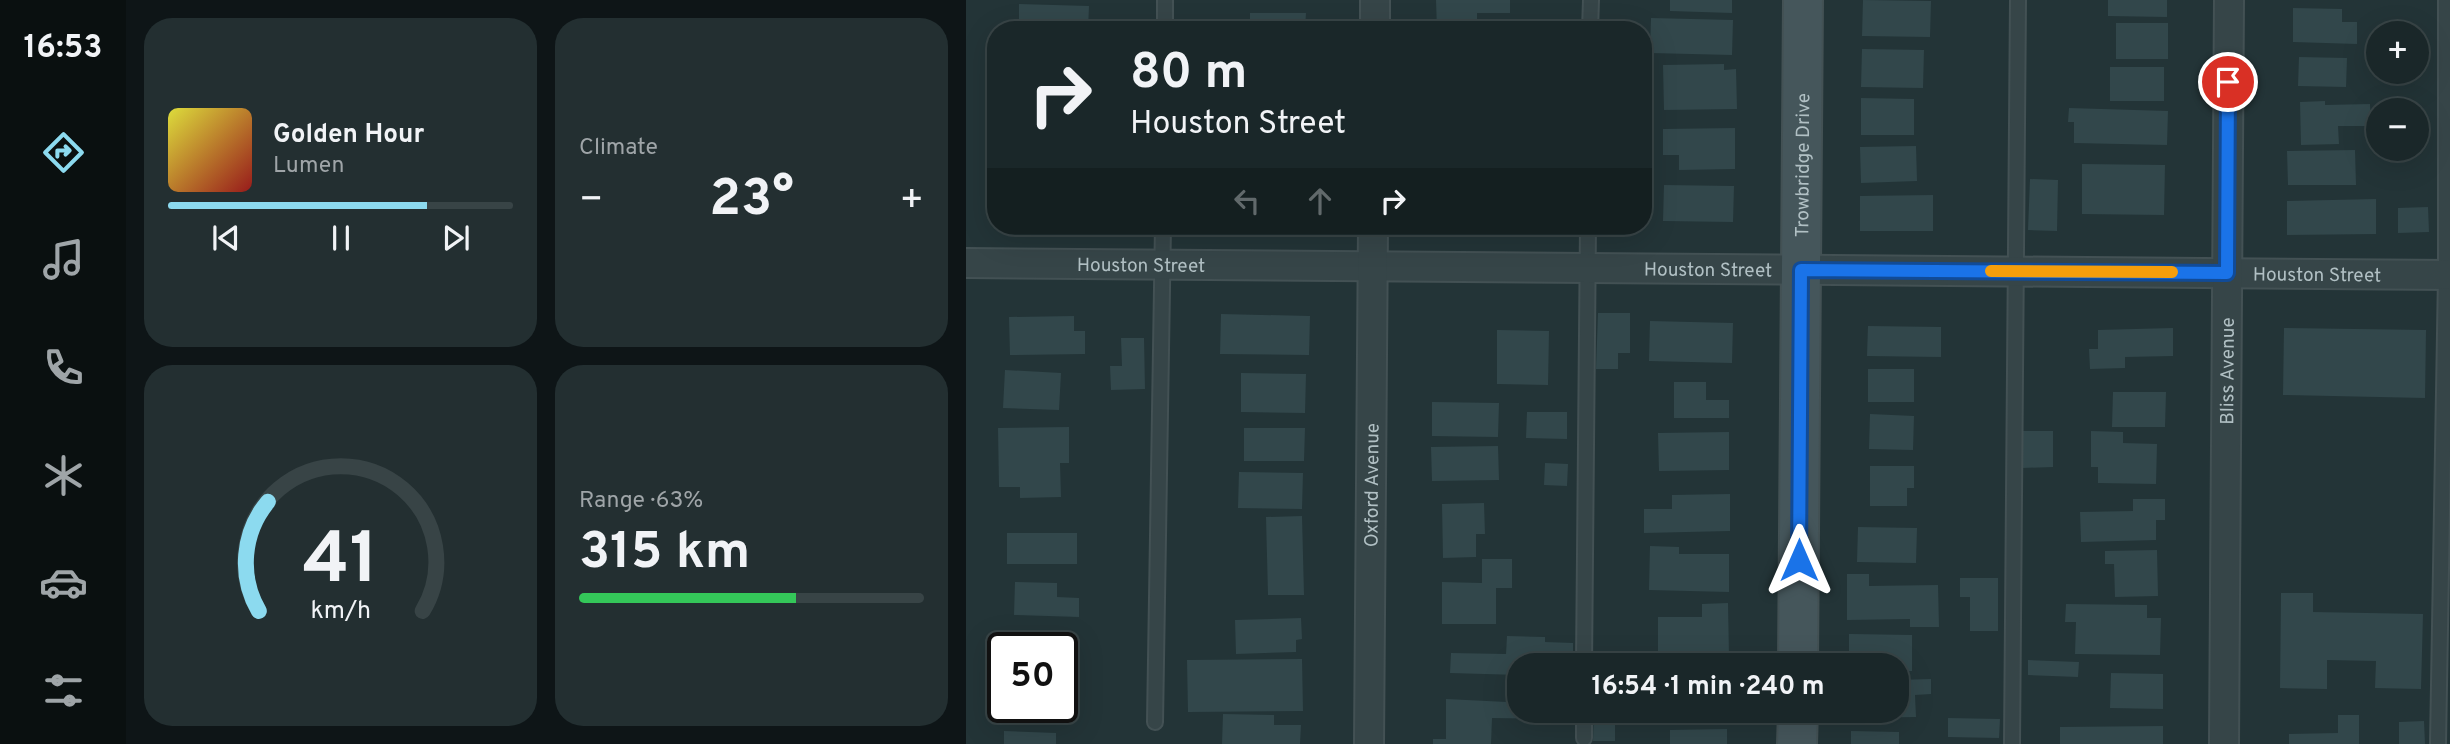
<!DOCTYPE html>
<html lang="en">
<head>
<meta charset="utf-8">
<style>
  :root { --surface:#1a2729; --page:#232f31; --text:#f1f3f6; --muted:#9fa5a8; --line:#384446; --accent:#8cdaef }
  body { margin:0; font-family:Overpass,sans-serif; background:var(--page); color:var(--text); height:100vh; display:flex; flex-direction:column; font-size:26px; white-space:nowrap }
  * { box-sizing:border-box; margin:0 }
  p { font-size:23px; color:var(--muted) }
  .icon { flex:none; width:38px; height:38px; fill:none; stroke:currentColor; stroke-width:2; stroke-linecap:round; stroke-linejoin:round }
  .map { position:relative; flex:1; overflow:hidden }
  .panel { display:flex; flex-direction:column; gap:18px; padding:18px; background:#0e1517; width:840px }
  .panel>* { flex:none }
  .hud { position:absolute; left:21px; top:21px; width:665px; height:214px; border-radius:28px; box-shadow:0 7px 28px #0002,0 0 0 2px var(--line); background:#1a2729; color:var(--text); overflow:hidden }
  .fabs { position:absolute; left:1400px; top:21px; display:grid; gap:14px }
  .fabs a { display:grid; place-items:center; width:63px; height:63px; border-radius:50%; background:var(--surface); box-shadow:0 7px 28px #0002,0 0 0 2px var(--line); font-size:35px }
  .speed { position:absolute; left:21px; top:632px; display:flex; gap:14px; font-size:35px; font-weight:700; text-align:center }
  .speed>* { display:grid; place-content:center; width:91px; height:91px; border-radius:50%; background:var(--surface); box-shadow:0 7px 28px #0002,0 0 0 2px var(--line); line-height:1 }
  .speed .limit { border:4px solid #111; border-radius:10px; background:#fff; color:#111 }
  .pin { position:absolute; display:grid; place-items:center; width:60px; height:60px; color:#fff; margin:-30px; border:4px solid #fff; border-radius:50%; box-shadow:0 2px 7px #0007 }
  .me { position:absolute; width:77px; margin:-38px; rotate:0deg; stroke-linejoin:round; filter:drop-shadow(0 0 5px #0008) }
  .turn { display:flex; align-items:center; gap:24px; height:147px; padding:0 28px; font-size:32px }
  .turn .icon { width:91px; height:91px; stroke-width:2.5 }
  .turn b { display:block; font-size:49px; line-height:60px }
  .lanes { display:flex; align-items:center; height:66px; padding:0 28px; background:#0003; justify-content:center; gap:35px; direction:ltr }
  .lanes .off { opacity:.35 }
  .big { font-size:52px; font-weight:700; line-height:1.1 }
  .panel .tile { flex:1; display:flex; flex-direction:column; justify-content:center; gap:10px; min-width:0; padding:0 24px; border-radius:28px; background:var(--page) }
  .panel .dial { align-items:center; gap:0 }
  .dial svg { height:182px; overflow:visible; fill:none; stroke:var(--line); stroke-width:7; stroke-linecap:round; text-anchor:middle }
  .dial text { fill:var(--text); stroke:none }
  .song { display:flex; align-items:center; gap:21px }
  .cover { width:84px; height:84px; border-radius:10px; background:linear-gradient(135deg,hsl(60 70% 55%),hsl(0 70% 35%)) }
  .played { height:7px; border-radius:4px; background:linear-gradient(90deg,var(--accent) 75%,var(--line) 75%) }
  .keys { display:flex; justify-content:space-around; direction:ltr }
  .heat { display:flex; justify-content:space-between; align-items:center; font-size:38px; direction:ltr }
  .charge { height:10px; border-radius:5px; background:linear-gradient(90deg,#34c759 63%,var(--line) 0) }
  .panel .tiles { flex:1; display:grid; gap:18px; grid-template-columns:repeat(2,1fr) }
  .trip { position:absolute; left:541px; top:653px; width:402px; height:70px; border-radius:28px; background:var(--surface); box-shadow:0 7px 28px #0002,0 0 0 2px var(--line); font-weight:700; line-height:70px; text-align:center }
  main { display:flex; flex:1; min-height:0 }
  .tab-bar { display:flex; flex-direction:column; width:126px; justify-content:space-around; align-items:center; background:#0a1010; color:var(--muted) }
  .tab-bar .icon { width:49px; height:49px }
  .tab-bar .on { color:var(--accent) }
  .tab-bar b { font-size:32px; color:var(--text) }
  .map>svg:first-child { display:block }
</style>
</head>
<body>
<main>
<nav class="tab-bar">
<b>16:53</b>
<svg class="icon on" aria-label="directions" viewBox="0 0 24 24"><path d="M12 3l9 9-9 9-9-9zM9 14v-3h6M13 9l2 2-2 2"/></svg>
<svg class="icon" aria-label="music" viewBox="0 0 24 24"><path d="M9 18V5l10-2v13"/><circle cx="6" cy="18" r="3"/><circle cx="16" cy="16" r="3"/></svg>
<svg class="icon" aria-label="phone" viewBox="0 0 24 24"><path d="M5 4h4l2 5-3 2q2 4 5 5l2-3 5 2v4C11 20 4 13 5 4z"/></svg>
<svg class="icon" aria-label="climate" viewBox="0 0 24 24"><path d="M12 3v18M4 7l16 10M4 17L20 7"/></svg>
<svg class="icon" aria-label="car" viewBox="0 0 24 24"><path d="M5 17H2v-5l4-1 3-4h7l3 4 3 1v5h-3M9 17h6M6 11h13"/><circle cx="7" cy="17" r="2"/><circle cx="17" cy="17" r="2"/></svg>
<svg class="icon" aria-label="filters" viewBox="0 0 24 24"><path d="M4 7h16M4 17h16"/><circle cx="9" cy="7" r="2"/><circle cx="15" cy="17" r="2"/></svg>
</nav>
<section class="panel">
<div class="tiles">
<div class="tile">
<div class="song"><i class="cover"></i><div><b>Golden Hour</b><p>Lumen</p></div></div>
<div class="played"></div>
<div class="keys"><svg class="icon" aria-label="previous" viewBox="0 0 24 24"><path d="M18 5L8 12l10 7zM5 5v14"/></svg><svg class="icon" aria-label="pause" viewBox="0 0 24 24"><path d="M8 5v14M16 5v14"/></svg><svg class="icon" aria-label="next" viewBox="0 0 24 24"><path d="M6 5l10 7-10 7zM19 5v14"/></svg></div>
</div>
<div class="tile"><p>Climate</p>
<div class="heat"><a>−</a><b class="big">23°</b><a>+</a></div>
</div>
<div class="tile dial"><svg viewBox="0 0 100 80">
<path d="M14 69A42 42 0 1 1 86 69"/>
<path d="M14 69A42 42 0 0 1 18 21" stroke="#8cdaef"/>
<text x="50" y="56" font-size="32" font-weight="700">41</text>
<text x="50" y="72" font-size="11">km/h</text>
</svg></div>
<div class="tile"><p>Range · 63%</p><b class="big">315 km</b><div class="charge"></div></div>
</div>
</section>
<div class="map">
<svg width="1484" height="744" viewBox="0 0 1484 744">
  <rect width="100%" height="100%" fill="#233437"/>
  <g fill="#32474b">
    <path d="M470,0h74v13h-33v17h-40z"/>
    <path d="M704,0h62v13l-62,-2z"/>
    <path d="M897,0l68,1 -1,36 -68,-1z"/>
    <path d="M1142,0h59v17l-59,-1z"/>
    <path d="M53,4l70,2 -1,24h-69z"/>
    <path d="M1327,8l49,1v13h15v22l-64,-2z"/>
    <path d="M284,13h56l-1,17h-55z"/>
    <path d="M685,18l82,2 -1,35 -82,-2z"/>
    <rect x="1150" y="23" width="52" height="36"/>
    <path d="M896,49l62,1 -1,38 -62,-1z"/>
    <path d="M1333,57l48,1 -1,29 -48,-1z"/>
    <path d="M758,64v6l12,-1 1,40 -73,1 -1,-45z"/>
    <rect x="1144" y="67" width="54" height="34"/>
    <path d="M895,98l53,1v36h-53z"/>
    <path d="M1359,101v4l45,-1 1,22h-33l1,18 -38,1 -1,-43z"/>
    <path d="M1103,108l99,3 -1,34 -93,-2v-21h-6z"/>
    <path d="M769,128v41l-56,1v-15h-16v-26z"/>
    <path d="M950,146l1,35 -56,2 -1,-36z"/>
    <path d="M1389,150l1,35h-68l-1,-34z"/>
    <path d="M1116,164l83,1 -1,50 -82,-1z"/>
    <path d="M1064,179l28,1 -1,51 -29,-1z"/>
    <path d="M698,185l70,1 -1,36 -70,-1z"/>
    <path d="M967,195v36h-73v-35z"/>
    <path d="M1410,199v35l-89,1v-34z"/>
    <path d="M1462,207l1,25 -31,1v-25z"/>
    <rect x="631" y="226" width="26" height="6"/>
    <path d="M632,313h32v40h-12v16h-22z"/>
    <path d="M255,314l89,2 -1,39 -89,-1z"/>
    <path d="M108,316v15h11v23l-75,1 -1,-38z"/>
    <path d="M684,321l83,2 -1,40 -83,-2z"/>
    <path d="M902,326l73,1v30l-74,-1z"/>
    <path d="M1207,328v28l-48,1v11l-35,1 -1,-20h9v-19z"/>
    <path d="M1318,328l142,2 -1,68 -142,-3z"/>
    <path d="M531,330l52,1 -1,54 -51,-1z"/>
    <path d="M155,338h23l1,51 -34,1 -1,-24h12z"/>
    <rect x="902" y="369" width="46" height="33"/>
    <path d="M39,370l56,3 -2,37 -56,-2z"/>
    <path d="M275,373l65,1 -1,39 -64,-1z"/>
    <path d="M708,382h32v18h23v18h-55z"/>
    <path d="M1147,392h53l-1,35h-53z"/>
    <path d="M466,402l67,1 -1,34 -66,-1z"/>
    <path d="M561,412h40v27l-41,-1z"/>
    <path d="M904,414l44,2 -1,34 -44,-1z"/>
    <path d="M103,427v36h-9l1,34 -41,1v-11h-21l-1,-59z"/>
    <path d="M278,428h61l-1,33h-60z"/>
    <path d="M1056,431h31v36l-31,1z"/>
    <path d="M1125,431l32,1v11l34,1 -1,40 -58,-1v-16h-7z"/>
    <path d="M763,432v38l-70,1 -1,-38z"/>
    <path d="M532,446l1,34 -67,1 -1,-34z"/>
    <path d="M579,463l23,1 -1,22 -23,-1z"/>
    <path d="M904,466h44v22h-7v18h-37z"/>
    <path d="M273,472l64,1 -1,36 -64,-1z"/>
    <path d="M764,494v37l-86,2v-24h28v-14z"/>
    <path d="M1167,499h32v21h-9v20l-75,2 -1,-30 53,-1z"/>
    <path d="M518,503l1,31h-9v23l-33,1 -1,-54z"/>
    <path d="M336,516l2,79h-36l-2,-78z"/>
    <path d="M892,527l59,1 -1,35 -59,-1z"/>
    <rect x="41" y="533" width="70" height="31"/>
    <path d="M684,546l29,1v7h50v38l-80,-2z"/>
    <path d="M1191,550l1,46 -43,1 -1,-33h-9v-13z"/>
    <path d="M516,559h30v29h-16v36h-54v-42l40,1z"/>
    <path d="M881,574h22v12l69,-1 1,42h-29v-8l-63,1z"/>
    <path d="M994,578h38v53h-28v-34h-10z"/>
    <path d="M49,582l42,1v14l22,1v19l-65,-2z"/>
    <path d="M1315,593h32v19l110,2 -2,75 -46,-1 1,-27 -49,-1v29l-47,-1z"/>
    <path d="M762,603l1,53 -71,1v-40h44v-13z"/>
    <path d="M1100,604l81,1v13h14l-1,37 -85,-1 1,-32h-11z"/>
    <path d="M335,618l1,21 -6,1v12l-60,2 -1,-34z"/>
    <path d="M883,634l63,1v36h-15v-6h-48z"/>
    <path d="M541,636l38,1v5l28,1v22h-54v10l-69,-2 1,-20 55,1z"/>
    <path d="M53,637l45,1v10h-45z"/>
    <path d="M336,659l1,52 -115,1 -1,-52z"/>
    <path d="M1062,660l51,2 -1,15 -50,-2z"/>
    <path d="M1145,673l52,1v35l-53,-1z"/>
    <path d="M965,679v15l-16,1 1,22 -59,1 -1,-8h41v-30z"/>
    <path d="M541,687h12v23h32v9l-59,-1 -1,26h-58v-5h13v-40l61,3z"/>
    <rect x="38" y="707" width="50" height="14"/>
    <path d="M628,710h21v31h-22z"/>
    <path d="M257,714l51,1v10h27l-1,19h-78z"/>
    <path d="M1372,715h21v29h-70v-10l49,-1z"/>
    <path d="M982,718l52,1 -1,19 -51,-1z"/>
    <path d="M1458,721l1,23h-26v-22z"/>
    <path d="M1197,726v18h-103v-17z"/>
    <path d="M761,729v15h-57v-14z"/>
    <path d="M38,731l52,2v11h-52z"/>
    <path d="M885,731l48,1v12h-48z"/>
  </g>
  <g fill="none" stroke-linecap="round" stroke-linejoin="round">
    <g stroke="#435154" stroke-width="18">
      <g id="lane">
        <path d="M199,30v-30"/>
        <path d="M624,30l1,-30"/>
        <path d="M618,665l4,-439"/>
        <path d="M189,722l8,-496"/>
        <path d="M618,738v-28"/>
        <path d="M1046,744l6,-744"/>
        <path d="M1472,744l8,-469v-275"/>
      </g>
    </g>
    <g stroke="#435154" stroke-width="32">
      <g id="street">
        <path d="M409,30v-30"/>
        <path id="s1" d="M0,263l1484,12"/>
        <path id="s2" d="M403,744l4,-518"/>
        <path id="s3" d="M1258,744l5,-744"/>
      </g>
    </g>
    <g stroke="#435154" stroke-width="42">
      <g id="secondary">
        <path id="s4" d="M832,665l5,-665"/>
        <path d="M831,744l1,-34"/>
      </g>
    </g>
    <use href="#lane" stroke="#364548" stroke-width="14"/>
    <use href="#street" stroke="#364548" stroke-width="28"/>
    <use href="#secondary" stroke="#45565b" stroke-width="38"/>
  </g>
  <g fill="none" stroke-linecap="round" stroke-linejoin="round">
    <g stroke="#114b97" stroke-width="18">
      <path id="route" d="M833,560l2,-290 426,3 1,-191"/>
    </g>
    <use href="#route" stroke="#1a73e8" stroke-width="12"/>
    <path stroke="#f59e0b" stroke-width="12" d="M1025,271l181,1"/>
  </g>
  <g text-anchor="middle" stroke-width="7" stroke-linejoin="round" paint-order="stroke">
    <g font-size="19" fill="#b1c0c4" stroke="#1c2a2d">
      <text dy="7" stroke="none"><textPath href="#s4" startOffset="500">Trowbridge Drive</textPath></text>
      <text dy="7" stroke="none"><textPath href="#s1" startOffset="175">Houston Street</textPath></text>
      <text dy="7" stroke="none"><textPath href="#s1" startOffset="742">Houston Street</textPath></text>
      <text dy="7" stroke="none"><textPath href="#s1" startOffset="1351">Houston Street</textPath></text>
      <text dy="7" stroke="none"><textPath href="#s3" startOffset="373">Bliss Avenue</textPath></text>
      <text dy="7" stroke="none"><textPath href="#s2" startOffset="259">Oxford Avenue</textPath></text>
    </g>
  </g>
</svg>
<div class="fabs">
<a>+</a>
<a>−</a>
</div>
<div class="speed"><div class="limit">50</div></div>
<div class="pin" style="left:1262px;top:82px;background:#d93025"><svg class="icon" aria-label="arrive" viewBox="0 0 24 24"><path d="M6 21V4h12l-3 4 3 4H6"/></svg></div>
<svg class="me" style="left:833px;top:560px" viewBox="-20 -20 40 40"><path d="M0-17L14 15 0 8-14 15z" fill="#1a73e8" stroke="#fff" stroke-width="4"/></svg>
<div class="trip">16:54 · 1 min · 240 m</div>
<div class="hud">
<div class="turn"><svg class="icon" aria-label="right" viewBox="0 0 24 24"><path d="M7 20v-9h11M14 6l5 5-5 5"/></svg><div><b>80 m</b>Houston Street</div></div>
<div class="lanes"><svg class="icon off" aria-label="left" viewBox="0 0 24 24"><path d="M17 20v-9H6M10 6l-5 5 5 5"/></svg><svg class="icon off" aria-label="ahead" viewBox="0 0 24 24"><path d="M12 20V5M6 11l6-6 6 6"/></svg><svg class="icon" aria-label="right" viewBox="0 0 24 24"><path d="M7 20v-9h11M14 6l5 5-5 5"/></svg></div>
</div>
</div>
</main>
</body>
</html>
